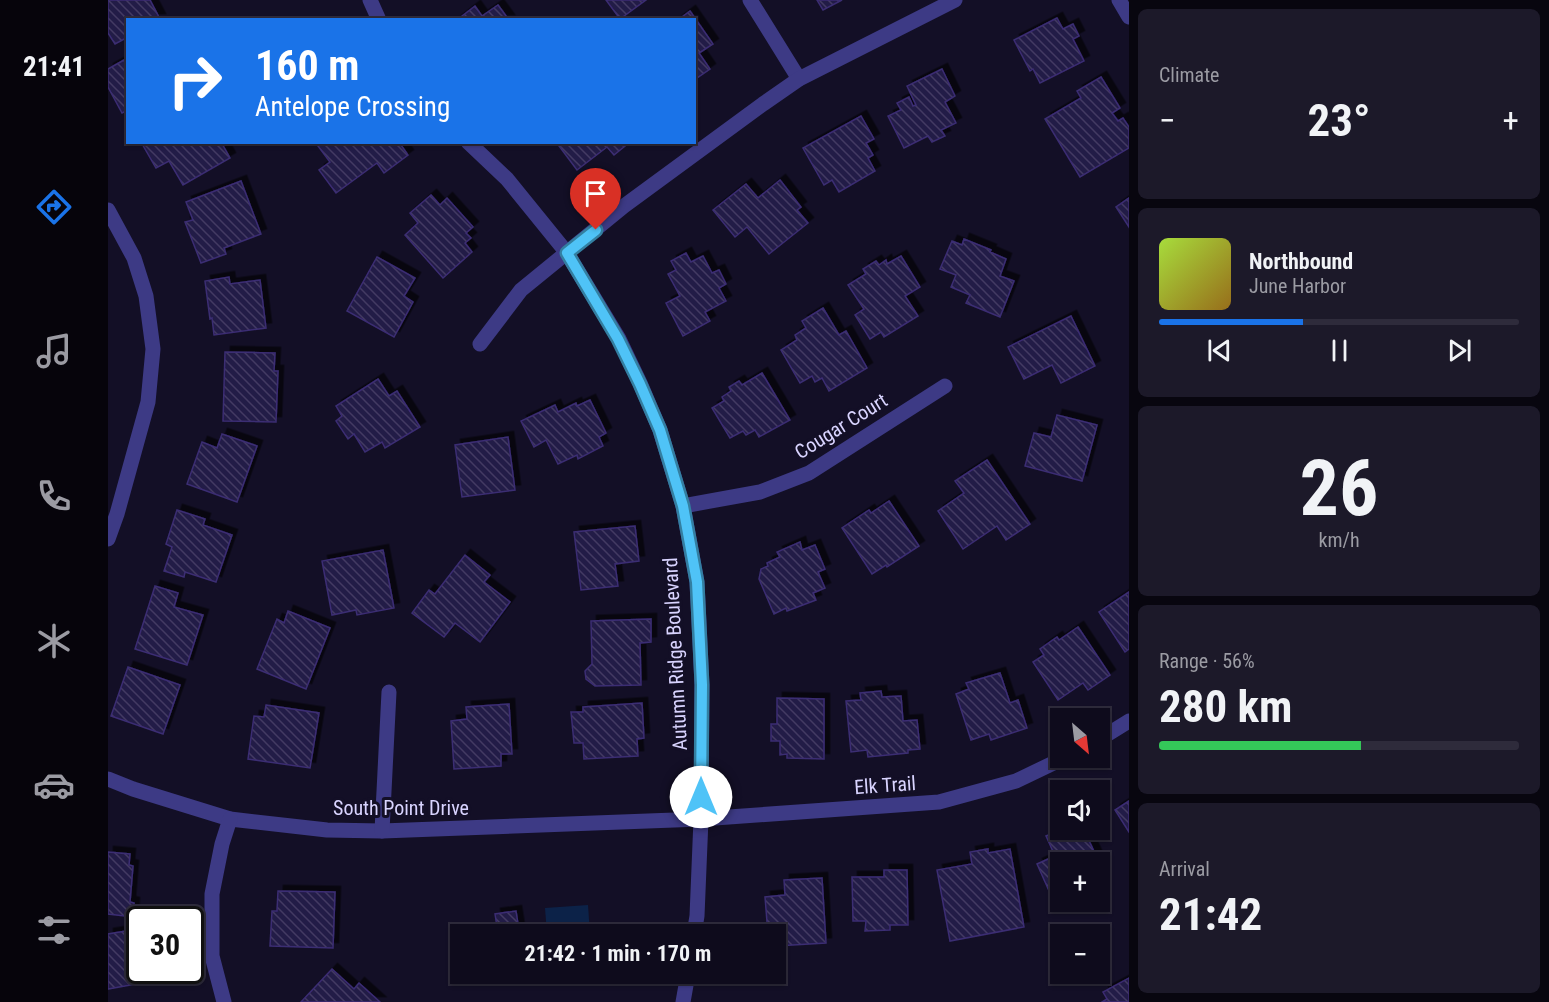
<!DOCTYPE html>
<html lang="en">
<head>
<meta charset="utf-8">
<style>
  :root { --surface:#0e0b1c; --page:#1c1929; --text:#f1f3f6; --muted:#9b9ba3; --line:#2e2b3b; --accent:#1a73e8 }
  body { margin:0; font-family:"Roboto Condensed",sans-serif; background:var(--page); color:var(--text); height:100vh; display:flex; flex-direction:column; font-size:22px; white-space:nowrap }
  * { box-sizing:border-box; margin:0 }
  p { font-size:20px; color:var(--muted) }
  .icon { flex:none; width:33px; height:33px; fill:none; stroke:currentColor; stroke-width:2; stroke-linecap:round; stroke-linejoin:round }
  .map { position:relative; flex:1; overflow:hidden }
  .details { display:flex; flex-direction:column; gap:9px; padding:9px; background:#08060f; width:420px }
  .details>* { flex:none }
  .top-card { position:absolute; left:18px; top:18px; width:570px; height:126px; border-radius:0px; box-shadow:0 2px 4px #0004,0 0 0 2px var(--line); background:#1a73e8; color:#fff; overflow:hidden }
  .needle { width:39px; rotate:152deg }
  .controls { position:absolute; left:942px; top:708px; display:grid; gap:12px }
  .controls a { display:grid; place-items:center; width:60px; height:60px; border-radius:0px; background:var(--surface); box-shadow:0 2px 4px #0004,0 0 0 2px var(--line); font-size:30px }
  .speed { position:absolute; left:18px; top:906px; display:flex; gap:12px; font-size:30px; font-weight:700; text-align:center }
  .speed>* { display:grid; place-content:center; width:78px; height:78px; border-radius:50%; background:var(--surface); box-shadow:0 2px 4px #0004,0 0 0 2px var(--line); line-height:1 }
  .speed .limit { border:3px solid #111; border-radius:9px; background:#fff; color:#111 }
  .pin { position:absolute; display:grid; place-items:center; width:51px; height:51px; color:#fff; margin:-62px -26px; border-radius:50% 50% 50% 0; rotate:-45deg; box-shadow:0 0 6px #0007 }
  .pin .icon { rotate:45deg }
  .me { position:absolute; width:66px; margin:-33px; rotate:0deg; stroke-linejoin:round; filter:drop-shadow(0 0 4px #0008) }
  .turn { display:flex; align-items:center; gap:21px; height:126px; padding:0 30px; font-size:27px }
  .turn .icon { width:78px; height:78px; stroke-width:2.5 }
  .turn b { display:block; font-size:42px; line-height:51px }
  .big { font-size:45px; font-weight:700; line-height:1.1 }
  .details .widget { flex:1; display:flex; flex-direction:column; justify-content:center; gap:9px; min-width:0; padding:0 21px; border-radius:9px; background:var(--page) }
  .details .dial { align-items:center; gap:0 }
  .dial b { font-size:78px; line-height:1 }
  .song { display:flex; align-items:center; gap:18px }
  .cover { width:72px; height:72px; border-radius:9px; background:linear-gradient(135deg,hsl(80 70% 55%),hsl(40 70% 35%)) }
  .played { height:6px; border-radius:3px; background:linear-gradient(90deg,var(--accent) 40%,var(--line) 40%) }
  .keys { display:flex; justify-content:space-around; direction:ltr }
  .heat { display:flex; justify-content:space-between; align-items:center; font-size:33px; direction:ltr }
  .charge { height:9px; border-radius:4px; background:linear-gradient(90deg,#34c759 56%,var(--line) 0) }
  .trip { position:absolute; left:342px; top:924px; width:336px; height:60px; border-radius:0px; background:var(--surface); box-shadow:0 2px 4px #0004,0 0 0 2px var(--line); font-weight:700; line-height:60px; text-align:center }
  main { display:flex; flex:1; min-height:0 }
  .menu { display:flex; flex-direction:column; width:108px; justify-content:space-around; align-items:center; background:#06040b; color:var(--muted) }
  .menu .icon { width:42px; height:42px }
  .menu .on { color:var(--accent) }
  .menu b { font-size:27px; color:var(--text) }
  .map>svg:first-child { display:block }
</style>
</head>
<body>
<main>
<nav class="menu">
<b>21:41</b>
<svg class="icon on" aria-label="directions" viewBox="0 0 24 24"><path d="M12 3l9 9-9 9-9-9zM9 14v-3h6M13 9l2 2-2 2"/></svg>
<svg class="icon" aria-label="music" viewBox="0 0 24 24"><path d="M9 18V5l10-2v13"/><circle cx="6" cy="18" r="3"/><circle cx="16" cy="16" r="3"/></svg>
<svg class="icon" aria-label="phone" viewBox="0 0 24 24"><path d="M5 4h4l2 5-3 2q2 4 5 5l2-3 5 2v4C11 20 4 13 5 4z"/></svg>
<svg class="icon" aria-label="climate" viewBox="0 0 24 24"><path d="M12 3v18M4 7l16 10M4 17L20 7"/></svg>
<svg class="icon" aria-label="car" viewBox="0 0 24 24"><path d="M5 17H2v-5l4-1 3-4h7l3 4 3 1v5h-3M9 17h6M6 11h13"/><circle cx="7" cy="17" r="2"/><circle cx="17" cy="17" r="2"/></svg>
<svg class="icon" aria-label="filters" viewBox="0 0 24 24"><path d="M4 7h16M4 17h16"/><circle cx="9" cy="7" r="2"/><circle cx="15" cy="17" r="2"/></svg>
</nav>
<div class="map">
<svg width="1021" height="1002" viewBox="0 0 1021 1002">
  <defs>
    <pattern id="building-back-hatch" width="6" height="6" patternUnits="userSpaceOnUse" patternTransform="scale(1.5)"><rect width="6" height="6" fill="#241b47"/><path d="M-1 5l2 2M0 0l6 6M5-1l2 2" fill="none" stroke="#433b63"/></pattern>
    <filter id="shadow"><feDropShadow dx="5.5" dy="-5.5" stdDeviation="0" flood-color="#0009"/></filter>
  </defs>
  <rect width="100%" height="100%" fill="#130f26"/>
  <path fill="#0c2248" d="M480,905l2,29h-43l-2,-26z"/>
  <g fill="url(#building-back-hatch)" stroke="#3b2d73" stroke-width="1.5" filter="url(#shadow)">
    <path d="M0,0h42l10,19 -32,1v17l-13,7 -7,-11z"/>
    <path d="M498,0h40l-26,19z"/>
    <path d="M709,0h25l-19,10z"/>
    <path d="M390,5l11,15h-52l18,-14 7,10z"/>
    <path d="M582,11l23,33 -14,9 11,16 -16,11v-60h-16z"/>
    <path d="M949,18l6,11 10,-5 6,12 -6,3 11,22 -44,22 -7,-14 -3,2 -16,-31z"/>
    <path d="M16,60l4,4v46l-6,3 -14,-26v-18z"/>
    <path d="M834,69l13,27 -10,6 11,21 -15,7 4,6 -13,6 -4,-6 -24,12 -16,-32 13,-6 -4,-7 12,-6 4,9 3,-1 -9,-19z"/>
    <path d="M993,77l19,31 -8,5 6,8 5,-3 6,9v21l-49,29 -35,-58 36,-21 -4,-7z"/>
    <path d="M753,116l13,23 -8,4 7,12 -5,3 7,13 -36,21 -7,-12 -8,5 -21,-37z"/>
    <path d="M33,142h80l9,16 -47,27 -14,-24 -13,7z"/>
    <path d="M207,142h84l9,13 -24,18 -7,-10 -41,30 -17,-23 11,-8z"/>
    <path d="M448,142h74l-16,13 -7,-8 -30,23z"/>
    <path d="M672,180l21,27 -4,3 11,13 -39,31 -22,-27 -12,10 -22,-27 33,-26 12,14z"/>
    <path d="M133,181l20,53 -37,14 2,6 -25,9 -16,-41 8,-2 -7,-18z"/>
    <path d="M323,195l9,10 7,-7 26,29 -7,6 5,5 -6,5 7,9 -29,26 -38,-43 13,-12 -8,-10z"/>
    <path d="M1021,198v29l-13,-20z"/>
    <path d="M856,239l27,11 -1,2 16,7 -6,17 14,5 -14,36 -34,-14 4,-8 -19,-8 5,-12 -16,-6 12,-28 10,4z"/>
    <path d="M578,253l5,9 12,-6 9,17 7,-3 7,14 -7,4 7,13 -21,11 5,9 -27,15 -17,-33 14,-7 -12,-22 8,-4 -5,-9z"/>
    <path d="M793,256l19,31 -15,9 13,20 -34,21 -3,-5 -11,7 -15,-24 9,-6 -16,-24 18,-11 -3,-5 13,-8 3,4 7,-5 1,4z"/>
    <path d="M269,257l38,21 -11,18 9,6 -19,35 -47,-26z"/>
    <path d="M121,277l1,7 30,-4 6,48 -52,7 -2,-17 -2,1 -5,-38z"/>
    <path d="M715,308l16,27 7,-4 21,37 -38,23 -7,-13 -7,4 -3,-6 -12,7 -19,-33 16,-10 -2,-5 11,-7 -4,-7z"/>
    <path d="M963,316l24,50 -34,17 -9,-18 -28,14 -16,-32z"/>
    <path d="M117,352l50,1 -1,18h4l-2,51 -53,-1z"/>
    <path d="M654,373l28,47 -31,17 -4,-7 -9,5 -3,-4 -13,7 -18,-30 12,-7 -2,-4 9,-6 -2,-4 10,-6 3,4z"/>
    <path d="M270,379l11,17 8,-5 23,36 -35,21 -3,-6 -17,10 -11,-18 -6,5 -12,-18 6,-5 -6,-10z"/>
    <path d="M482,400l16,33 -7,4 4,9 -25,13 -1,-4 -19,9 -12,-24 -12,7 -13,-26 34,-16 3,7 18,-9 1,3z"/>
    <path d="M949,415l40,10 -15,56 -57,-15 9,-33 17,4z"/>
    <path d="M114,434l35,12 -20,56 -50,-18 15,-42 15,6z"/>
    <path d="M400,437l7,53 -53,7 -7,-52z"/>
    <path d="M879,460l43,64 -24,16 -9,-14 -34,23 -25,-38 26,-18 -9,-12z"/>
    <path d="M781,501l30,45 -32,21 -1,-2 -14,9 -30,-46 27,-18 2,3z"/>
    <path d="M69,510l28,9 -2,6 29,10 -16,47 -31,-10 -1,5 -20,-6 8,-24 -6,-3z"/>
    <path d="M527,526l4,35 -24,3 3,22 -37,4 -7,-58z"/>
    <path d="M692,542l2,8 13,-5 10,24 -7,3 7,16 -12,5 3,7 -29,11 -1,-3 -12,6 -15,-35 2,-10 7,-3 -1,-3 13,-6 -3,-5z"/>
    <path d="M275,550l11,58 -37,7 -1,-5 -24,5 -10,-54z"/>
    <path d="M357,555l25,20 -6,7 26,20 -30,40 -25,-19 -11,14 -32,-24 17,-23 6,4z"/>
    <path d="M47,586l23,7 -4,14 29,8 -16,50 -52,-16z"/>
    <path d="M1021,592v57l-4,3 -26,-40z"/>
    <path d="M180,611l42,17 -24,61 -49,-20 20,-50 7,4z"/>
    <path d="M543,619v23l-11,1 1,42 -46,1 -9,-7 -1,-8 7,-7 -1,-43z"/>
    <path d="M970,627l32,48 -22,15 -5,-7 -25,17 -25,-38 11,-7 -4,-6 17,-12 2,3z"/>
    <path d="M20,667l52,18 -17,49 -52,-18z"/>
    <path d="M892,673l10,30 8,-3 9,28 -36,12 -2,-6 -18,6 -15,-46 13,-5 -3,-6z"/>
    <path d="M773,691l1,6 19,-1 2,25 14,-1 3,29 -12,1v3l-40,4 -1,-7 -16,2 -5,-51 15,-1 -1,-7z"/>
    <path d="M669,698l47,1v60l-37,-1v-4l-7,1v-14h-9v-17h6z"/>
    <path d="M534,703l2,35 -7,1 1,17 -54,3 -1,-16h-9l-3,-31h12v-5z"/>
    <path d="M401,704l3,50h-11v12l-47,3 -3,-48 16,-2 -1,-12z"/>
    <path d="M158,705l53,8 -9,55 -62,-9 6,-43 10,1z"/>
    <path d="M1021,801v31l-14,-22z"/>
    <path d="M953,830h23l15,32h-39v37l-6,3 -17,-38 18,-8 -9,-20z"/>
    <path d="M880,849v4l22,-4 14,78 -74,14 -13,-71 35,-6 -2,-12z"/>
    <path d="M0,852l22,2 -1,11 4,1 -3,36 4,1 -1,14 -25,-3z"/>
    <path d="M776,870h23l1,55h-18v5l-25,1 1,-10h-13l-1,-44h32z"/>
    <path d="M714,878l4,65 -50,3v-12h-8l-3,-37 20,-2 -1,-15z"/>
    <path d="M170,891l57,1 -2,56 -63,-2 2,-35h5z"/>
    <path d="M408,911l3,19 -21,3 -3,-19z"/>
    <path d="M24,930l10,53 -34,6v-55z"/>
    <path d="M224,969l22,20 5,-6 21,19h-79z"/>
    <path d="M1021,978v24h-27l5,-3 -4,-7z"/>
  </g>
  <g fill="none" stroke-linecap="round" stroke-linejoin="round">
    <g stroke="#3d3a85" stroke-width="15">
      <path d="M262,0l9,20"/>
      <path d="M642,0l49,79"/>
      <path d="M1011,0l10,17"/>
      <path d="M360,142l39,37 60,74 52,86 21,44 20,47 23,76 14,76 5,103 -1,134 -4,97 -3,18"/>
      <path d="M0,210l26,48 12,38 7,53 -5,53 -31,112 -9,25"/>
      <path d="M372,344l41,-54 103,-84 139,-102 36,-25 156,-79"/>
      <path d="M575,506l77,-14 49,-19 136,-87"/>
      <path d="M992,739l29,-18"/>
      <path d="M0,779l25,10 97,30 97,11 55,1 319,-12 238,-17 77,-21 48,-23"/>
      <path d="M274,831l7,-139"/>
      <path d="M116,1002l-12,-46v-62l10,-50 8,-25"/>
      <path d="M575,1002l5,-28"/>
    </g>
  </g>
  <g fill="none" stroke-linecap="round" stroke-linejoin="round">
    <g stroke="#337fa1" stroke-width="15">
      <path id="route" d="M488,230l-29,23 51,86 22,45 20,46 23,76 14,76 5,103 -1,112"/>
    </g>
    <use href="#route" stroke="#4fc3f7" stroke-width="10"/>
  </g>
  <g text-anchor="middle" stroke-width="6" stroke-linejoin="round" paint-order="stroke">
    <g font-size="20" fill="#d9d4ff" stroke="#130f26">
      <text transform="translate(733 426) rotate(-32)" y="7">Cougar Court</text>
      <text transform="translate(567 654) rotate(-93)" y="7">Autumn Ridge Boulevard</text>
      <text transform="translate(777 785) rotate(-4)" y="7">Elk Trail</text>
      <text x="293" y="815">South Point Drive</text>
    </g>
  </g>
</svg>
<div class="controls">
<a><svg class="needle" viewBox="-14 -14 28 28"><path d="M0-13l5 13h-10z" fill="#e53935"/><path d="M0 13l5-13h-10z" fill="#9b9ba3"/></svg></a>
<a><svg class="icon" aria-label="sound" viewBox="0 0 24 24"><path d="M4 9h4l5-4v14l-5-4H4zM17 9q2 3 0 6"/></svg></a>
<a>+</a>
<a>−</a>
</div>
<div class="speed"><div class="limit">30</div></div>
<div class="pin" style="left:488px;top:230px;background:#d93025"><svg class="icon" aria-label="arrive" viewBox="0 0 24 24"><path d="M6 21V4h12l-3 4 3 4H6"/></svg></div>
<svg class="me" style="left:593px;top:797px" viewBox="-20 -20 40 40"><circle r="19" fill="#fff"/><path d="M0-13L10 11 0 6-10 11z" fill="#4fc3f7"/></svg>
<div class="trip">21:42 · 1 min · 170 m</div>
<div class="top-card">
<div class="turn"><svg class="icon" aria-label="right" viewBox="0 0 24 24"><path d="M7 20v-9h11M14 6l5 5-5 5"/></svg><div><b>160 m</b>Antelope Crossing</div></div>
</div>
</div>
<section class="details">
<div class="widget"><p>Climate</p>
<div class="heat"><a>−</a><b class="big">23°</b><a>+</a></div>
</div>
<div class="widget">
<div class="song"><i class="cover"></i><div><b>Northbound</b><p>June Harbor</p></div></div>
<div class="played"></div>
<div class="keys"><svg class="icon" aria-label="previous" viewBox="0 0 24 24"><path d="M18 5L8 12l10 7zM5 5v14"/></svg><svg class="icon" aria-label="pause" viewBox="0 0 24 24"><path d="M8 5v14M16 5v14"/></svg><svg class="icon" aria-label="next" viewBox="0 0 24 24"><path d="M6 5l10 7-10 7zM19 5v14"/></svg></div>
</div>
<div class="widget dial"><b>26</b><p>km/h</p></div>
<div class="widget"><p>Range · 56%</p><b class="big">280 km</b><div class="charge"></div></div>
<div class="widget"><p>Arrival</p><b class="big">21:42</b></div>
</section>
</main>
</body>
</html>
